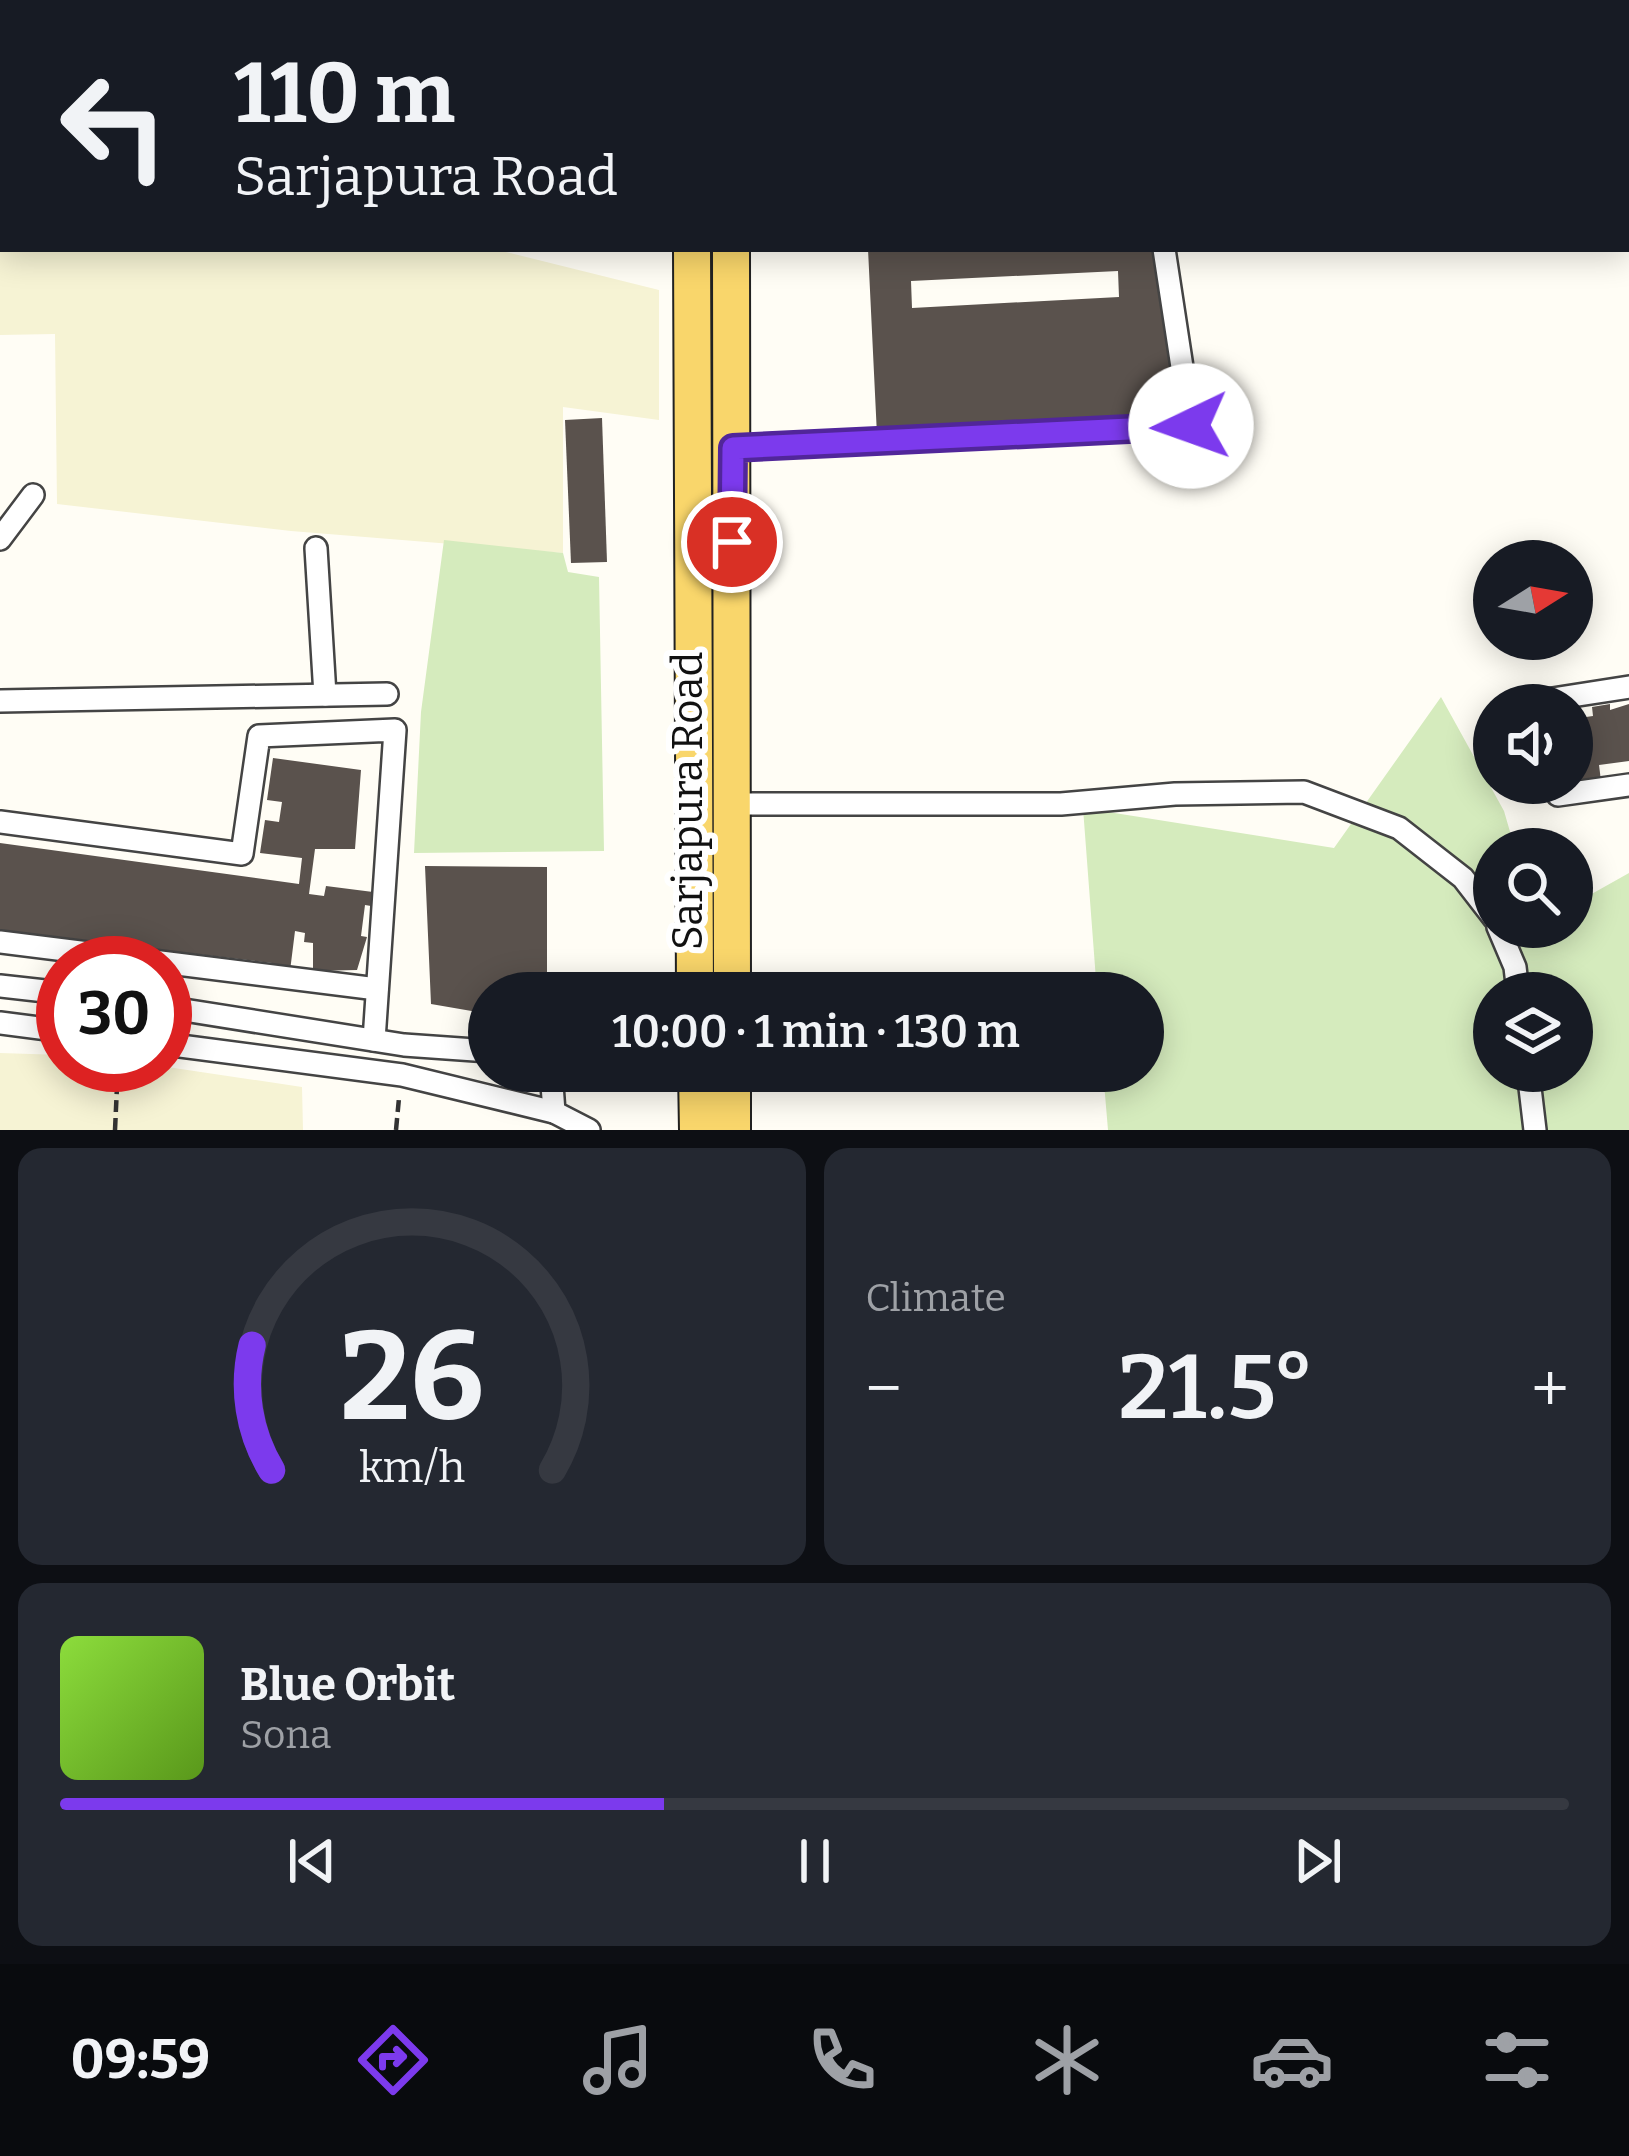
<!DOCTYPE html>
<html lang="en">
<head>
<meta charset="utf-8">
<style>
  :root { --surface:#171b24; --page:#242831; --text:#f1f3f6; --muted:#9ea1a6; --line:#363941; --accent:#7c3aed }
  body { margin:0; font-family:Bitter,serif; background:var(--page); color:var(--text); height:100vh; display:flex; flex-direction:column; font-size:45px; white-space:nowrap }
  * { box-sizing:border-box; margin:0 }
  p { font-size:39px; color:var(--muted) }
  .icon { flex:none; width:66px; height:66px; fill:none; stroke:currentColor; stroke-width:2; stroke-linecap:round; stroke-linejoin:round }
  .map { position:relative; height:1130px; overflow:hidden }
  .sheet { display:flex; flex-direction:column; gap:18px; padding:18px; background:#0d0f14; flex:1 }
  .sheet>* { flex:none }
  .guide { position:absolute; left:0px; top:0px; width:1629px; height:252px; box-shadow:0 6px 30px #0003; background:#171b24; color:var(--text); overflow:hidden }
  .needle { width:78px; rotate:79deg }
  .fabs { position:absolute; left:1473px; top:540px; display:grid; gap:24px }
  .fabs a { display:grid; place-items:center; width:120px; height:120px; border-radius:50%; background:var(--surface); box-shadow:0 6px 30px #0003; font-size:60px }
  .speed { position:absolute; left:36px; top:936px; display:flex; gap:24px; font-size:60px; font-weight:700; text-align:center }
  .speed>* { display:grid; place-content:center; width:156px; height:156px; border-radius:50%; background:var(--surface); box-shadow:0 6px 30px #0003; line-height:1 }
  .speed .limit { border:18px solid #d22; background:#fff; color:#111 }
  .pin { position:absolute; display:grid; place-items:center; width:102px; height:102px; color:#fff; margin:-51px; border:6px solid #fff; border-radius:50%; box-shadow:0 3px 12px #0007 }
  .me { position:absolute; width:132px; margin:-66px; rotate:267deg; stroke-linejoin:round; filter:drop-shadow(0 0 9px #0008) }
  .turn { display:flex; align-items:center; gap:42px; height:252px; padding:0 36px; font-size:54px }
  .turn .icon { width:156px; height:156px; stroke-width:2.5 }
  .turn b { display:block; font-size:84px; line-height:102px }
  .big { font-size:90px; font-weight:600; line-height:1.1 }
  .sheet .card { flex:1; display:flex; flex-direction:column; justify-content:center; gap:18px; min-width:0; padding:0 42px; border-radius:24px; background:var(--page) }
  .sheet .dial { align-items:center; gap:0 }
  .dial svg { height:312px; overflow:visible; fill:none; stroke:var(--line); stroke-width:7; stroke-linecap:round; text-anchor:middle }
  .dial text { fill:var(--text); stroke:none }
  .song { display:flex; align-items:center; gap:36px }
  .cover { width:144px; height:144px; border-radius:18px; background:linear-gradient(135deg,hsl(90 70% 55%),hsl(90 70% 35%)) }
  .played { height:12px; border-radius:6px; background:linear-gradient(90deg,var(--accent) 40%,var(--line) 40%) }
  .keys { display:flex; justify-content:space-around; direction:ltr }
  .heat { display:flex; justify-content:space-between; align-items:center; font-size:66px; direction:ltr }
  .sheet .tiles { flex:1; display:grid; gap:18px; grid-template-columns:1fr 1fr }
  .card:last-child { grid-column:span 2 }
  .trip { position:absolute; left:468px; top:972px; width:696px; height:120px; border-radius:60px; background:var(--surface); box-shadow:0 6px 30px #0003; font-weight:600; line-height:120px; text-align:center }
  .tabs { display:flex; height:192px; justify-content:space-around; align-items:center; background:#090b0e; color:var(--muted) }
  .tabs .icon { width:84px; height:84px }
  .tabs .active { color:var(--accent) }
  .tabs b { font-size:54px; color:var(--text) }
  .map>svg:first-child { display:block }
</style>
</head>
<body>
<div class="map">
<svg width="1629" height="1130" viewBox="0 0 1629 1130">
  <rect width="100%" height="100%" fill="#fffdf5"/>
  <g fill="#f6f3d4">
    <path d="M0,0h89l-86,3v246h491l165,41v130l-96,-13v146l-272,-22 -234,-27 -2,-170 -55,1z"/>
    <path d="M0,1053l63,2v10h91l148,22 1,43h-303z"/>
  </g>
  <g fill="#d5ebbd" fill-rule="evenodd">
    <path d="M444,540l119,13 5,19 31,5 5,274 -190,2 7,-141z"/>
    <path d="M1441,697l63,114 11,38h-21v78h78v-22l57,-32v257h-521l-5,-59h40v-78h-46l-14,-185 251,40zM1494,993h78v78h-78z"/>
  </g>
  <g fill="#5a524d" fill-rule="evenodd">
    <path d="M868,249h286l5,5 3,53 7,-1 5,112 -297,17zM1118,271l1,26 -207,11 -1,-27z"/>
    <path d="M602,418l5,144 -36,1 -6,-143z"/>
    <path d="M1610,704v6l19,-6v57l-30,4 2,16 -29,-2v-60l21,-3 -1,-9z"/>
    <path d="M273,758l88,12 -6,79h-40l-6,45 15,2 2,-10 47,6 -2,14 -6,-1 -4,31 6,1 -10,33 -44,1v-28l-9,-1 1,-9 -10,-2 -5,40 -19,-2 1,-6 -272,-32v-88l299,41 3,-26 -42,-5 5,-33 14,2 3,-20 -15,-2z"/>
    <path d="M425,866l122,1v114l-12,12h-46v21l-58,-10z"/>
  </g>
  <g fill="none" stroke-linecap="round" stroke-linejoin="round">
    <g stroke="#444" stroke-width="26">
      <g id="street">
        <path d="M733,448l458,-22 -27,-177"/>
        <path d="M0,539l33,-44"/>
        <path d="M316,548l9,147"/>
        <path d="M0,701l387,-7"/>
        <path d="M1546,705v-5l83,-13"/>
        <path d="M1556,783l2,12 71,-10"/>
        <path d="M732,804h329l114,-10 129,-2 95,36 64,50 31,40"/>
        <path d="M0,822l242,32 17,-118 136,-6 -21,310"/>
        <path d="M1498,927l17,40 3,26"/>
        <path d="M0,942l377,47"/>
        <path d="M0,986l63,7"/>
        <path d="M165,1007l239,38 85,6"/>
        <path d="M0,1023l63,8"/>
        <path d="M165,1044l237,31 152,37"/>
        <path d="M551,1071l3,41 35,18"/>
        <path d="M1528,1071l7,59"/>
      </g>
    </g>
    <g stroke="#222" stroke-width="40">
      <g id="primary">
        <path d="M692,3v-3"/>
        <path d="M730,3v-3"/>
        <path d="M692,249l3,744"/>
        <path d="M731,249l1,744"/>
        <path d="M697,1071l1,59"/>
        <path d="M732,1071v59"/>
      </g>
    </g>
    <g stroke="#333" stroke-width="4.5" stroke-dasharray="12 6" stroke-linecap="butt">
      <path d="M115,1130l3,-65"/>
      <path d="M396,1130l3,-32"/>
    </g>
    <use href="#street" stroke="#fff" stroke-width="21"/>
    <use href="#primary" stroke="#f9d66b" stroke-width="36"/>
  </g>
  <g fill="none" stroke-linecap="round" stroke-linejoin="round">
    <g stroke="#51269a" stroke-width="30">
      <path id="route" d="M732,542l1,-94 458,-22"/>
    </g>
    <use href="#route" stroke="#7c3aed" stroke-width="21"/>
  </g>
  <g text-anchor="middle" stroke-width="12" stroke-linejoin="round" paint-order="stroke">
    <g font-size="42" fill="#111" stroke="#fff">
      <text transform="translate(687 801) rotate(-90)" y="15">Sarjapura Road</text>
    </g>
  </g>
</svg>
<div class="fabs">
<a><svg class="needle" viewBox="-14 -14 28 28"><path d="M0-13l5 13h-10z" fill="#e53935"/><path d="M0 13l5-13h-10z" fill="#9ea1a6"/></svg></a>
<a><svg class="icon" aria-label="sound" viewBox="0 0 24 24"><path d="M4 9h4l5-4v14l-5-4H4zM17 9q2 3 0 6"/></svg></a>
<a><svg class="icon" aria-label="search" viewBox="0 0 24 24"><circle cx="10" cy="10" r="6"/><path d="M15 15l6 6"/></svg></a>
<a><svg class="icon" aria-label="layers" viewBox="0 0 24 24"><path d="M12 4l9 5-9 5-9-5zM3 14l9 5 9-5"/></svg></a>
</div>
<div class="speed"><div class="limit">30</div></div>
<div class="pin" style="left:732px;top:542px;background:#d93025"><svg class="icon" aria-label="arrive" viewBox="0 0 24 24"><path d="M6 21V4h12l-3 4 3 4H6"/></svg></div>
<svg class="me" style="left:1191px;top:426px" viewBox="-20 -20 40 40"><circle r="19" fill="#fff"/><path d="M0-13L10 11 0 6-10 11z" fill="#7c3aed"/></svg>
<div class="trip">10:00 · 1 min · 130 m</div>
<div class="guide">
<div class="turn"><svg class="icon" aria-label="left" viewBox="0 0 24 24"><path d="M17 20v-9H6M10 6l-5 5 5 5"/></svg><div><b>110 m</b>Sarjapura Road</div></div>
</div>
</div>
<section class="sheet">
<div class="tiles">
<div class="card dial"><svg viewBox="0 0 100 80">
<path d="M14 69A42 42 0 1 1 86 69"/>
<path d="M14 69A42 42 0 0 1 9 37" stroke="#7c3aed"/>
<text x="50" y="56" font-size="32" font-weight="700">26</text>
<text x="50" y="72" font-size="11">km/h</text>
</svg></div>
<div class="card"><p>Climate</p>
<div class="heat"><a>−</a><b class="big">21.5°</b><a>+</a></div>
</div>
<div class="card">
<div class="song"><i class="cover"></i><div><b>Blue Orbit</b><p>Sona</p></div></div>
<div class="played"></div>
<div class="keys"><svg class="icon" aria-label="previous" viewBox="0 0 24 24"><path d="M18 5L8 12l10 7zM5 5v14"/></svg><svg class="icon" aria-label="pause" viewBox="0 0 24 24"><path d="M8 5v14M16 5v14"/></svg><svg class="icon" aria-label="next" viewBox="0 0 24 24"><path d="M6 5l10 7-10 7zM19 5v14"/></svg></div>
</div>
</div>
</section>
<nav class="tabs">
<b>09:59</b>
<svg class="icon active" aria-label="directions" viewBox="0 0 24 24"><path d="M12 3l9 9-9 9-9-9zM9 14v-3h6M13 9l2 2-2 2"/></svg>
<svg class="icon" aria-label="music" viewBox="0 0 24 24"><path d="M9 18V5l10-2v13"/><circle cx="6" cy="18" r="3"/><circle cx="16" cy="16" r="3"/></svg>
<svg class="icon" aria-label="phone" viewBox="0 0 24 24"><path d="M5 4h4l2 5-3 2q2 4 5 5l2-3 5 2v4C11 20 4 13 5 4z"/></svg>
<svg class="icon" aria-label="climate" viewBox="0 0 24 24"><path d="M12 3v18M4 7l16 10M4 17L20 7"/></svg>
<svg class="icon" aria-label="car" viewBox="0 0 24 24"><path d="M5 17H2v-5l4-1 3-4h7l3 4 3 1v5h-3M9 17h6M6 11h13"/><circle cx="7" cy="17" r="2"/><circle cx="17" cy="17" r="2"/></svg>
<svg class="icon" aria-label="filters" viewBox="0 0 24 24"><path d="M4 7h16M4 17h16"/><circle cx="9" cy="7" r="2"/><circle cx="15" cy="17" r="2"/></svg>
</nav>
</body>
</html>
